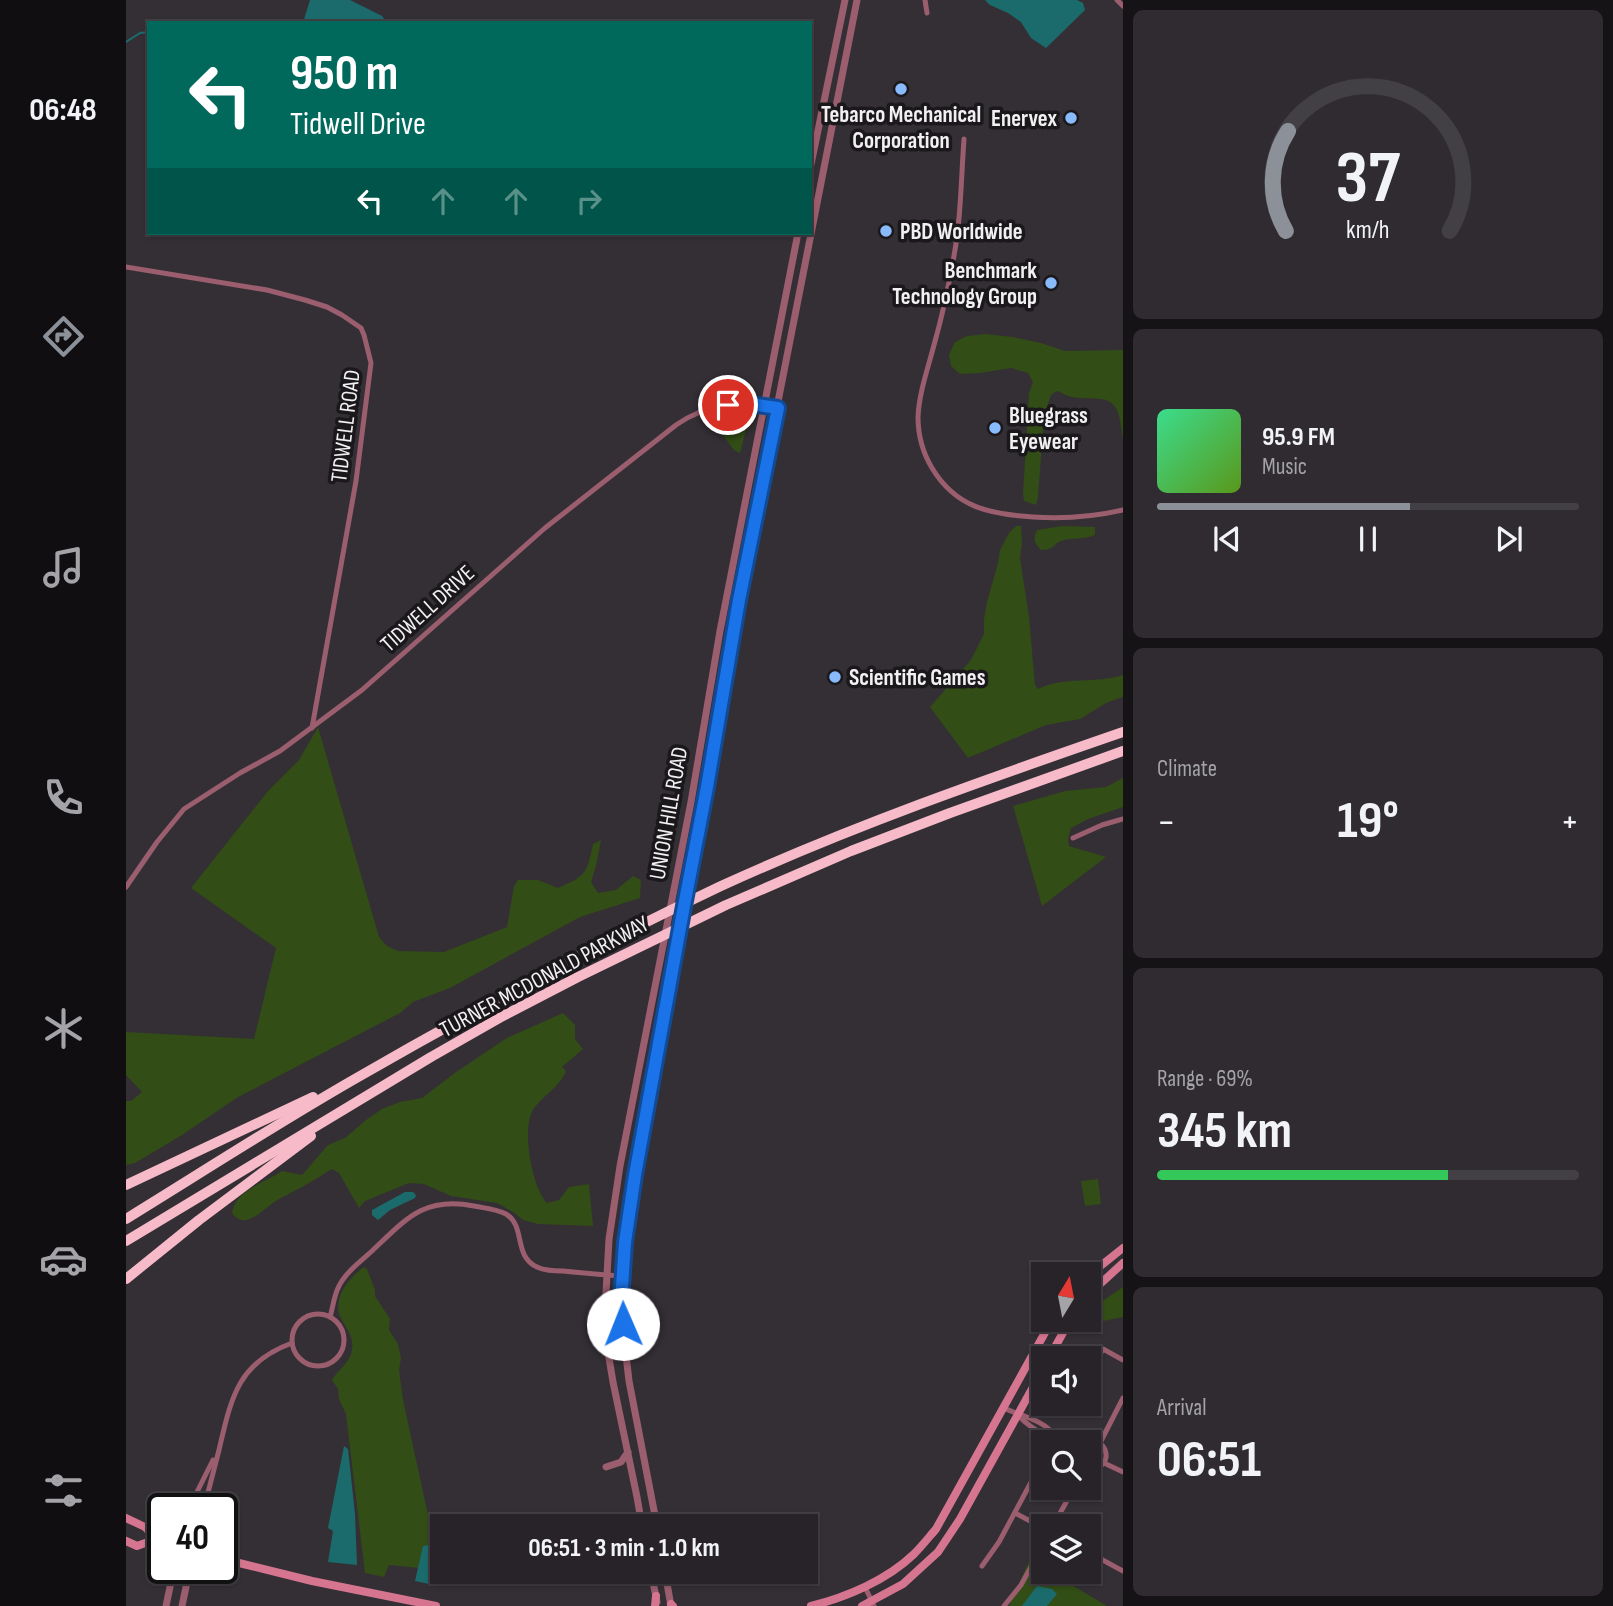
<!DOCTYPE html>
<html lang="en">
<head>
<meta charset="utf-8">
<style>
  :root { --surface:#272328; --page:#2f2b30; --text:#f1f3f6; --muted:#a4a4a8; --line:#434045; --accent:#8c9099 }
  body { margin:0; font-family:"Sofia Sans Condensed",sans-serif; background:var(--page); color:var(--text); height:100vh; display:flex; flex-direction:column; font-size:26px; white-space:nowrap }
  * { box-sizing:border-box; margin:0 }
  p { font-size:23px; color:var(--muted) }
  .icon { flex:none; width:38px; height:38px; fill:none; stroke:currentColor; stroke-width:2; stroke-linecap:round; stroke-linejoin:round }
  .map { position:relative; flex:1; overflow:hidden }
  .sheet { display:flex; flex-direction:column; gap:10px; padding:10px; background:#151316; width:490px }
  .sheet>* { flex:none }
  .guide { position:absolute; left:21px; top:21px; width:665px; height:214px; border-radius:0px; box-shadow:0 2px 5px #0004,0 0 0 2px var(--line); background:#00695c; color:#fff; overflow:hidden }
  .needle { width:46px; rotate:10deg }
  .fabs { position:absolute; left:905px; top:1262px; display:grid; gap:14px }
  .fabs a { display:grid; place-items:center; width:70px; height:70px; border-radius:0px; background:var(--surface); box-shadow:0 2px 5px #0004,0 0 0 2px var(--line); font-size:35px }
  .speed { position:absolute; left:21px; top:1493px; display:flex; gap:14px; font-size:35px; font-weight:700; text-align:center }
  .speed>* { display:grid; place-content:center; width:91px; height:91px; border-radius:50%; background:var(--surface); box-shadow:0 2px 5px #0004,0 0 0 2px var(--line); line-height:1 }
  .speed .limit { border:4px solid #111; border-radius:10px; background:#fff; color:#111 }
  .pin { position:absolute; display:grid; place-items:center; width:60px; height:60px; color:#fff; margin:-30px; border:4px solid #fff; border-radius:50%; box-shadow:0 2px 7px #0007 }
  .me { position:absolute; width:77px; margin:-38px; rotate:359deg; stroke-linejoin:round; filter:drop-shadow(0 0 5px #0008) }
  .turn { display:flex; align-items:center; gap:24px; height:147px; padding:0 28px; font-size:32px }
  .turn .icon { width:91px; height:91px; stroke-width:2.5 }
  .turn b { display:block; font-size:49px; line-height:60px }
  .lanes { display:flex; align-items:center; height:66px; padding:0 28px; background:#0003; justify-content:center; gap:35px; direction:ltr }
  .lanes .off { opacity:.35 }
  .big { font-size:52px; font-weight:700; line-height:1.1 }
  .sheet .card { flex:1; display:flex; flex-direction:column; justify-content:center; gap:10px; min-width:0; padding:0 24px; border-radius:10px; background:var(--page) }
  .sheet .dial { align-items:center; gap:0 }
  .dial svg { height:182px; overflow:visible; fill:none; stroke:var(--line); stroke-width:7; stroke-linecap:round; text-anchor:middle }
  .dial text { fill:var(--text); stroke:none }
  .song { display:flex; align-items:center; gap:21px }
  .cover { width:84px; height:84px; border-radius:10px; background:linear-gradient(135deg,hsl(150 70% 55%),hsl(90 70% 35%)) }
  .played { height:7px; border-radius:4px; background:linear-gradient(90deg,var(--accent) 60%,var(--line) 60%) }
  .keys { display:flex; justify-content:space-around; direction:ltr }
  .heat { display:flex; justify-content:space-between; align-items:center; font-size:38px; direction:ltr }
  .charge { height:10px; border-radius:5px; background:linear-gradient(90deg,#34c759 69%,var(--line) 0) }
  .trip { position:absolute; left:304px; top:1514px; width:388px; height:70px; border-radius:0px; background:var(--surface); box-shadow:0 2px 5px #0004,0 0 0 2px var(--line); font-weight:700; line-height:70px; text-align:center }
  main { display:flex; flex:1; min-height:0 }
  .dock { display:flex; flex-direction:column; width:126px; justify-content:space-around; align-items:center; background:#100e10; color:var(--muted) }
  .dock .icon { width:49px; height:49px }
  .dock .selected { color:var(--accent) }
  .dock b { font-size:32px; color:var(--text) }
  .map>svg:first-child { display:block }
</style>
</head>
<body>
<main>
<nav class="dock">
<b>06:48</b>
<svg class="icon selected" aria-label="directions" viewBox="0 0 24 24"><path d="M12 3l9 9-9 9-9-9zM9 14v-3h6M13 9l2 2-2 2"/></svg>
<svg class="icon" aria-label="music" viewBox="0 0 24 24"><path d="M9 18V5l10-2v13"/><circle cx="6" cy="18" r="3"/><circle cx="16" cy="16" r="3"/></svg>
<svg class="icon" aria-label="phone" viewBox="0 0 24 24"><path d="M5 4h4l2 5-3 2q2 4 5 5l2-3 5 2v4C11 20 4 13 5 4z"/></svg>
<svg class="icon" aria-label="climate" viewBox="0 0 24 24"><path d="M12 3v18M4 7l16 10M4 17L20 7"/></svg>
<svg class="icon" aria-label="car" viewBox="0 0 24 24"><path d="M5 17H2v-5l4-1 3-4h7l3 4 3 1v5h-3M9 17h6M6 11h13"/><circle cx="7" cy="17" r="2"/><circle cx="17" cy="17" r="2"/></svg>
<svg class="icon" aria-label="filters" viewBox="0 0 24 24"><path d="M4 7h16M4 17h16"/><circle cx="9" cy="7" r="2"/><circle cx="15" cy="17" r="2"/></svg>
</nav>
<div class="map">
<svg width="997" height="1606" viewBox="0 0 997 1606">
  <rect width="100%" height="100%" fill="#342f35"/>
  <g fill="#324d15">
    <path d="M860,334l26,3 29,6 24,8 58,-1v89c-3,-16 -2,-38 -22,-40 -10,-1 -19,0 -29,-2 -6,-1 -9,-4 -15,-6l-6,4 -7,21 -6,81 -2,8 -12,-4 -1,-7 6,-101 4,-11 -5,-9 -17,-5 -31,5 -20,1 -9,-8 -2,-11 6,-13 12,-6z"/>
    <path d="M603,415c9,2 14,6 17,15l-6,23 -6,-3 -23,-30 4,-2z"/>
    <path d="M890,526h5l1,16 -2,16 9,59 6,68 3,4c26,-13 58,-5 85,-14v22l-17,6 -26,16 -34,6 -78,33 -38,-51 41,-47 13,-26v-15l3,-17 11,-39 2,-13 9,-17z"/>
    <path d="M936,526l33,1v8c-11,5 -23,2 -34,6 -10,4 -4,8 -20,9 -7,-7 -8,-12 -4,-20z"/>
    <path d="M192,727l61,210 8,9 11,5 46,1 63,-25 7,-41 4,-6h20l20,8c28,-12 29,-15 35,-44l8,-4 -5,26 -5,16 7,11 18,-3 17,-14 8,4 -1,18 -60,19 -130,71 -37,14 -13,11 -162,84 -56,38 -47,28 -9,2v-64h5l11,-9 -16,-17v-43l128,7 22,-91 -85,-60 77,-97 31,-31z"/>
    <path d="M997,778v29l-35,12 -17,9 -3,11 1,7 37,11 -64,49 -29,-100 52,-15 41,-4z"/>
    <path d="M437,1013l12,12v14l8,10 -21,18 4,4c-8,19 -28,27 -35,43 -8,21 1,73 16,89l12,-3 10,-13 20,-3 4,42 -55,-2 -15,-4 -10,-8 -16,-9 -46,-7 -27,-12 -15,-1 -44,18 -6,7 -20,-35 -7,-4c-17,11 -35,21 -53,30 -11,6 -20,18 -33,21 -6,1 -10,-2 -14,-7 3,-23 33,-30 50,-42l20,4 26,-30 17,-7 21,-18 16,-11 18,-7 22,-4 34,-26 51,-34z"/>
    <path d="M972,1179l3,25 -16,2 -4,-25z"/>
    <path d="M238,1267l3,2 8,21v6l15,23 -1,11 9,14 3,14 -2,12 4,30 37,170 -51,-5 -5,12 -19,-4 -19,-159 -7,-15 -1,-10 -6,-9c5,-9 16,-16 19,-26 5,-15 -4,-24 -10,-36 -10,-19 8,-40 23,-51z"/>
    <path d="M997,1287v30l-35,7 -2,-4h2l1,-10z"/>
    <path d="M903,1561l14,6v5h7l57,34h-98z"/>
  </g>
  <g fill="#1b6b6d">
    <path d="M184,0h40l32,16 5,7h-84z"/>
    <path d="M859,0h92l6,3 2,7 -39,38 -15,-10 -10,-16 -13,-9 -18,-8z"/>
    <path d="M279,1192h8l3,3 -1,3 -25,12 -12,10 -6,-5v-5z"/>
    <path d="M218,1446l4,3 7,65 2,51 -29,-3 5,-31 -5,-3z"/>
    <path d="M303,1545l8,26 -3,14 -19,-4 8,-35z"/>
    <path d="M911,1586l15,3 5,5 -10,12h-25z"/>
  </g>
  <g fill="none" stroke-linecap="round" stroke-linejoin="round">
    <g stroke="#1b6b6d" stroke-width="2">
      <path d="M87,23h14"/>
      <path d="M0,42l14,-9 9,-1"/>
    </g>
    <g stroke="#9b5e6e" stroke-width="5">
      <path d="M799,0l2,13"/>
      <path d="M991,0l6,6"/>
      <path d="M838,139c-3,41 -3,82 -11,122 -5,28 -11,56 -19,84 -6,23 -15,48 -16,72 0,18 5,36 14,51 24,40 58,46 101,49 31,2 60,0 90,-7"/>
      <path d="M0,267l141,23 38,10 22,7 15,8 19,13 3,7 7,28 -15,118 -44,247"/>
      <path d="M947,838l29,-13 21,-6"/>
      <path d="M0,887l31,-45 27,-33 56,-36 40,-22 82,-61 183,-162 131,-103c33,-23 63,-23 102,-17"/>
      <circle cx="192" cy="1340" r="26"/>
      <path d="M204,1317c3,-10 4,-22 9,-31 7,-14 22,-25 33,-35 34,-32 52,-55 102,-45 10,2 23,3 32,8 20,12 7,42 31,53 8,4 18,4 26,4 20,2 40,4 59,5"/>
      <path d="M962,1376l15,-27 20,11"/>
      <path d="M953,1404l9,5"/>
      <path d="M878,1408c16,8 41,12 51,28"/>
      <path d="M892,1415c7,8 20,18 31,21 6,2 11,3 17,6"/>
      <path d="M959,1442c25,-6 30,27 3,28"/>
      <path d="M974,1443l23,-45"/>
      <path d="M978,1463l19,9"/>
      <path d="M63,1508l24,-48"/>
      <path d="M78,1508c5,-19 10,-39 15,-58 12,-51 18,-87 73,-107"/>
      <path d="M889,1513l28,15"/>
      <path d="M927,1526l21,-38"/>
      <path d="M962,1552l35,19"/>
      <path d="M856,1566l17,-24 38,-71"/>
      <path d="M739,1587l9,19"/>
      <path d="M878,1606l17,-21 22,-40"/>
    </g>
    <g stroke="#9b5e6e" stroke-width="7">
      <path d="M684,169l35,-169"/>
      <path d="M480,1467l15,-5 7,-10"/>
      <path d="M516,1526l-5,-29 -24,-115 -5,-30 -2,-59 3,-54 11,-73 71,-364 29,-171 78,-398"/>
      <path d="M531,1526l-28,-145 -4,-34 -4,-45 5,-70 58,-326 26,-136 29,-170 118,-600"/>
      <path d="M525,1572l6,30"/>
      <path d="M539,1572l6,34"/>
      <path d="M40,1606l8,-38"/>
      <path d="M56,1606l8,-38"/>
    </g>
    <g stroke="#d67590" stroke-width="8">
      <path d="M962,1276l35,-28"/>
      <path d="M962,1295l35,-32"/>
      <path d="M923,1358l21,-38"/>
      <path d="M0,1518l19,9 11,12"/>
      <path d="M0,1541l11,5 19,-7 7,1"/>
      <path d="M96,1557l17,6 73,18 124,25"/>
      <path d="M545,1604l2,2"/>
      <path d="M529,1606l1,-10"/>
      <path d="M685,1606c36,-9 76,-26 103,-52 8,-8 15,-17 22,-25l116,-209"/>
      <path d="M736,1606l41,-22 35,-32 22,-33 83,-150"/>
    </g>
    <g stroke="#f7bac8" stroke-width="10">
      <path d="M0,1185l187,-88"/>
      <path d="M0,1219c78,-48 155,-98 234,-143 118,-68 238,-132 361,-190 131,-60 266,-107 402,-154"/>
      <path d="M0,1241l305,-184 72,-41 75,-39 148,-72 125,-54 99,-38 173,-62"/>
      <path d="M0,1279l73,-59 112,-84"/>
    </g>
  </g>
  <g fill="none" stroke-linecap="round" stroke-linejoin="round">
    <g stroke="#114b97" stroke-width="18">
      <path id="route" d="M497,1324l-2,-22 4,-60 10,-67 49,-269 23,-119 32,-187 39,-192 -28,-4 -22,1"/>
    </g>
    <use href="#route" stroke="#1a73e8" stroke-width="12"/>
  </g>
  <g fill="#89bafc" stroke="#1a181b" stroke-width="2.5">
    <circle cx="775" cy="89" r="7"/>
    <circle cx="945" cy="118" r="7"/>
    <circle cx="760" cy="231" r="7"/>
    <circle cx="925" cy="283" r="7"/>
    <circle cx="869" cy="428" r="7"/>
    <circle cx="709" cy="677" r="7"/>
  </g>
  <g text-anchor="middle" stroke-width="7" stroke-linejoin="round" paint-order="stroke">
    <g font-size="23" font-weight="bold" fill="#f3f0f4" stroke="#1a181b" text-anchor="start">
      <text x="775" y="122" text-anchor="middle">Tebarco Mechanical<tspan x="775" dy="26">Corporation</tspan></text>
      <text x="931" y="126" text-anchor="end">Enervex</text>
      <text x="774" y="239">PBD Worldwide</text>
      <text x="911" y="278" text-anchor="end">Benchmark<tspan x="911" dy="26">Technology Group</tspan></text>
      <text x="883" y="423">Bluegrass<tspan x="883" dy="26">Eyewear</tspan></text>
      <text x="723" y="685">Scientific Games</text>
    </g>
    <g font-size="23" fill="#f3f0f4" stroke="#1a181b">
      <text transform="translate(219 426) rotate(-83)" y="8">TIDWELL ROAD</text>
      <text transform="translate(301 608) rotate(-42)" y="8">TIDWELL DRIVE</text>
      <text transform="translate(542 813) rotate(-80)" y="8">UNION HILL ROAD</text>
      <text transform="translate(418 976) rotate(-28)" y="8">TURNER MCDONALD PARKWAY</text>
    </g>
  </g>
</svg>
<div class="fabs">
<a><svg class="needle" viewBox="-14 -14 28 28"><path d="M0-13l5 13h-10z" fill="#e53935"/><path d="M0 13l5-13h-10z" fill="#a4a4a8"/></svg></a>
<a><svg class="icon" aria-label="sound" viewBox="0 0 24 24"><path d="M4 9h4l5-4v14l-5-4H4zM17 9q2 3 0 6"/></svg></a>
<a><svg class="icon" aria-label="search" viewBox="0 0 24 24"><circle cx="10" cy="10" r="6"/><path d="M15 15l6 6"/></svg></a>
<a><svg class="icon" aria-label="layers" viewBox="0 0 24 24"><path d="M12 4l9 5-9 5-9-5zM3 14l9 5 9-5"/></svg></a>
</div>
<div class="speed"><div class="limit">40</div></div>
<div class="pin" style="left:602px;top:405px;background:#d93025"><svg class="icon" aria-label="arrive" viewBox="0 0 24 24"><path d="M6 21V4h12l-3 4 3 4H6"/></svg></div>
<svg class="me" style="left:497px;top:1324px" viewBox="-20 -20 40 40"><circle r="19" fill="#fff"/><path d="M0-13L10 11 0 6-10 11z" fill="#1a73e8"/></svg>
<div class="trip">06:51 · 3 min · 1.0 km</div>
<div class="guide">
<div class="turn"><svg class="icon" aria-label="left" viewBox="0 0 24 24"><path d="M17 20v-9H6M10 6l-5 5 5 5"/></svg><div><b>950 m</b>Tidwell Drive</div></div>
<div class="lanes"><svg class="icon" aria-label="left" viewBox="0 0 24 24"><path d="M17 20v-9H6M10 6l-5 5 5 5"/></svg><svg class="icon off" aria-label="ahead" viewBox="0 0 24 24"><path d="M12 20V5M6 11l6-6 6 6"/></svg><svg class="icon off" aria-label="ahead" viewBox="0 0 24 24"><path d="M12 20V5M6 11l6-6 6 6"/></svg><svg class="icon off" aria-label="right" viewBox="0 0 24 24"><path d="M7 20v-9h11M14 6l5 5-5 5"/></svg></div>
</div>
</div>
<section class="sheet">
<div class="card dial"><svg viewBox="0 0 100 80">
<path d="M14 69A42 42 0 1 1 86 69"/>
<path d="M14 69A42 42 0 0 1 15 25" stroke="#8c9099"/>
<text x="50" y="56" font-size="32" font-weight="700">37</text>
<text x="50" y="72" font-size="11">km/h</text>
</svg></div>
<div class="card">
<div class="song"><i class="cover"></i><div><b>95.9 FM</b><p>Music</p></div></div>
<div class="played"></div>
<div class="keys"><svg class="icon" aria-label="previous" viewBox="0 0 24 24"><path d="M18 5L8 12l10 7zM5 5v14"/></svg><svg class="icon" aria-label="pause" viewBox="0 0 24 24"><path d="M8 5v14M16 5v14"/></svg><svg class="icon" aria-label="next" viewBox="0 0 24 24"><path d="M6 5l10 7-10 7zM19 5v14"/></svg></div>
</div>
<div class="card"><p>Climate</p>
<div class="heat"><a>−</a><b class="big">19°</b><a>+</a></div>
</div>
<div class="card"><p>Range · 69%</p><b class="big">345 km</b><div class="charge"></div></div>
<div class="card"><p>Arrival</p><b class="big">06:51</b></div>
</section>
</main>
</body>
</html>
